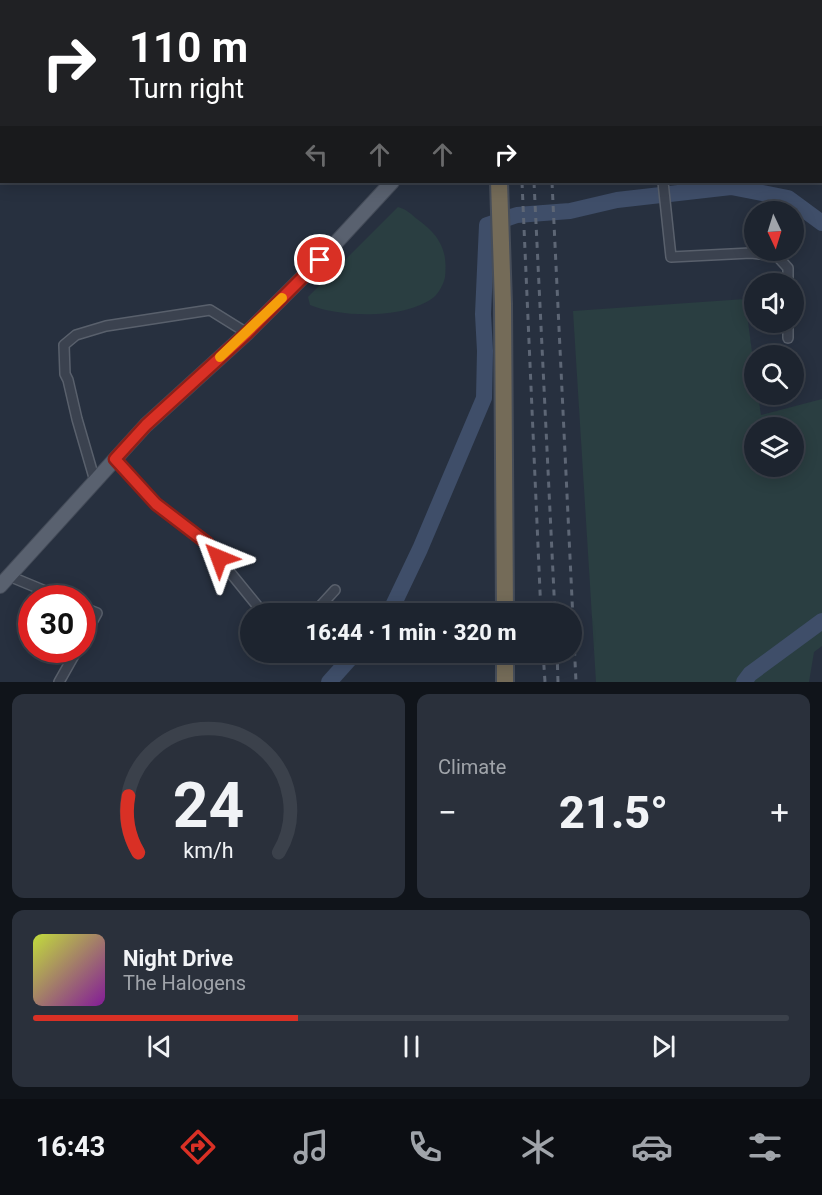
<!DOCTYPE html>
<html lang="en">
<head>
<meta charset="utf-8">
<style>
  :root { --surface:#1d242f; --page:#2a303b; --text:#f1f3f6; --muted:#a0a4aa; --line:#3b414b; --accent:#d93025 }
  body { margin:0; font-family:Roboto,sans-serif; background:var(--page); color:var(--text); height:100vh; display:flex; flex-direction:column; font-size:22px; white-space:nowrap }
  * { box-sizing:border-box; margin:0 }
  p { font-size:20px; color:var(--muted) }
  .icon { flex:none; width:33px; height:33px; fill:none; stroke:currentColor; stroke-width:2; stroke-linecap:round; stroke-linejoin:round }
  .map { position:relative; height:682px; overflow:hidden }
  .sheet { display:flex; flex-direction:column; gap:12px; padding:12px; background:#10141a; flex:1 }
  .sheet>* { flex:none }
  .guide { position:absolute; left:0px; top:0px; width:822px; height:183px; box-shadow:0 3px 15px #0003,0 0 0 2px var(--line); background:#202124; color:#fff; overflow:hidden }
  .needle { width:39px; rotate:176deg }
  .fabs { position:absolute; left:744px; top:201px; display:grid; gap:12px }
  .fabs a { display:grid; place-items:center; width:60px; height:60px; border-radius:50%; background:var(--surface); box-shadow:0 3px 15px #0003,0 0 0 2px var(--line); font-size:30px }
  .speed { position:absolute; left:18px; top:585px; display:flex; gap:12px; font-size:30px; font-weight:700; text-align:center }
  .speed>* { display:grid; place-content:center; width:78px; height:78px; border-radius:50%; background:var(--surface); box-shadow:0 3px 15px #0003,0 0 0 2px var(--line); line-height:1 }
  .speed .limit { border:9px solid #d22; background:#fff; color:#111 }
  .pin { position:absolute; display:grid; place-items:center; width:51px; height:51px; color:#fff; margin:-26px; border:3px solid #fff; border-radius:50%; box-shadow:0 2px 6px #0007 }
  .me { position:absolute; width:66px; margin:-33px; rotate:316deg; stroke-linejoin:round; filter:drop-shadow(0 0 4px #0008) }
  .turn { display:flex; align-items:center; gap:21px; height:126px; padding:0 30px; font-size:27px }
  .turn .icon { width:78px; height:78px; stroke-width:2.5 }
  .turn b { display:block; font-size:42px; line-height:51px }
  .lanes { display:flex; align-items:center; height:57px; padding:0 30px; background:#0003; justify-content:center; gap:30px; direction:ltr }
  .lanes .off { opacity:.35 }
  .big { font-size:45px; font-weight:800; line-height:1.1 }
  .sheet .card { flex:1; display:flex; flex-direction:column; justify-content:center; gap:9px; min-width:0; padding:0 21px; border-radius:12px; background:var(--page) }
  .sheet .dial { align-items:center; gap:0 }
  .dial svg { height:156px; overflow:visible; fill:none; stroke:var(--line); stroke-width:7; stroke-linecap:round; text-anchor:middle }
  .dial text { fill:var(--text); stroke:none }
  .song { display:flex; align-items:center; gap:18px }
  .cover { width:72px; height:72px; border-radius:9px; background:linear-gradient(135deg,hsl(70 70% 55%),hsl(290 70% 35%)) }
  .played { height:6px; border-radius:3px; background:linear-gradient(90deg,var(--accent) 35%,var(--line) 35%) }
  .keys { display:flex; justify-content:space-around; direction:ltr }
  .heat { display:flex; justify-content:space-between; align-items:center; font-size:33px; direction:ltr }
  .sheet .tiles { flex:1; display:grid; gap:12px; grid-template-columns:1fr 1fr }
  .card:last-child { grid-column:span 2 }
  .trip { position:absolute; left:240px; top:603px; width:342px; height:60px; border-radius:30px; background:var(--surface); box-shadow:0 3px 15px #0003,0 0 0 2px var(--line); font-weight:800; line-height:60px; text-align:center }
  .dock { display:flex; height:96px; justify-content:space-around; align-items:center; background:#0c0e13; color:var(--muted) }
  .dock .icon { width:42px; height:42px }
  .dock .on { color:var(--accent) }
  .dock b { font-size:27px; color:var(--text) }
  .map>svg:first-child { display:block }
</style>
</head>
<body>
<div class="map">
<svg width="822" height="682" viewBox="0 0 822 682">
  <rect width="100%" height="100%" fill="#27303f"/>
  <g fill="#2a3e41" fill-rule="evenodd">
    <path d="M398,207c8,2 13,7 19,12 22,16 31,30 28,58 -1,6 -6,16 -11,20 -27,22 -93,21 -124,8l-2,-8z"/>
    <path d="M745,299l9,68v27l4,1 3,20 61,-16v247l-8,6 -5,30h-213l-23,-371zM754,428h40v38h-40z"/>
  </g>
  <g fill="none" stroke-linecap="round" stroke-linejoin="round">
    <g stroke="#3f4e69" stroke-width="16">
      <path d="M389,614l31,-65 64,-151 1,-47 -2,-37 4,-89 30,-10 53,-4 47,-11 114,-13 57,11 34,25"/>
      <path d="M329,682l27,-30"/>
      <path d="M744,682l6,-8 72,-53"/>
    </g>
    <g stroke="#59606c" stroke-width="12">
      <g id="street">
        <path d="M663,182l8,75 80,-4 26,3 11,12v16"/>
        <path d="M788,322v16"/>
        <path d="M115,459l41,45 51,40 57,70"/>
        <path d="M95,481l-18,-62 -9,-39 -3,-6 -1,-29 12,-10 30,-9 104,-16 37,23"/>
        <path d="M9,576l53,22"/>
        <path d="M82,607l15,6 -15,27"/>
        <path d="M313,614l22,-24"/>
        <path d="M59,682l18,-32"/>
      </g>
    </g>
    <g stroke="#59606c" stroke-width="15">
      <g id="secondary">
        <path d="M561,2l1,-2"/>
        <path d="M820,174h2"/>
      </g>
    </g>
    <g stroke="#444b58" stroke-width="16">
      <path id="primary" d="M0,586l146,-161 101,-92 73,-73 72,-78"/>
    </g>
    <g stroke="#464d59" stroke-width="20">
      <g id="highway">
        <path d="M466,0l1,2"/>
        <path d="M499,182l4,122 2,310"/>
        <path d="M505,652v30"/>
      </g>
    </g>
    <use href="#street" stroke="#3b424f" stroke-width="9"/>
    <use href="#secondary" stroke="#495162" stroke-width="12"/>
    <use href="#primary" stroke="#59616f" stroke-width="14"/>
    <use href="#highway" stroke="#746b58" stroke-width="16"/>
    <g stroke="#5d6675" stroke-width="3" stroke-dasharray="6 6" stroke-linecap="butt">
      <path d="M504,0v2"/>
      <path d="M521,0v2"/>
      <path d="M542,0v2"/>
      <path d="M522,182l19,432"/>
      <path d="M534,182l21,432"/>
      <path d="M552,182l24,500"/>
      <path d="M543,652l2,30"/>
      <path d="M557,652l1,30"/>
    </g>
  </g>
  <g fill="none" stroke-linecap="round" stroke-linejoin="round">
    <g stroke="#8d1f18" stroke-width="15">
      <path id="route" d="M219,558l-12,-15 -51,-39 -41,-45 31,-34 101,-92 73,-73"/>
    </g>
    <use href="#route" stroke="#d93025" stroke-width="10"/>
    <path stroke="#f59e0b" stroke-width="10" d="M220,357l62,-59"/>
  </g>
</svg>
<div class="fabs">
<a><svg class="needle" viewBox="-14 -14 28 28"><path d="M0-13l5 13h-10z" fill="#e53935"/><path d="M0 13l5-13h-10z" fill="#a0a4aa"/></svg></a>
<a><svg class="icon" aria-label="sound" viewBox="0 0 24 24"><path d="M4 9h4l5-4v14l-5-4H4zM17 9q2 3 0 6"/></svg></a>
<a><svg class="icon" aria-label="search" viewBox="0 0 24 24"><circle cx="10" cy="10" r="6"/><path d="M15 15l6 6"/></svg></a>
<a><svg class="icon" aria-label="layers" viewBox="0 0 24 24"><path d="M12 4l9 5-9 5-9-5zM3 14l9 5 9-5"/></svg></a>
</div>
<div class="speed"><div class="limit">30</div></div>
<div class="pin" style="left:320px;top:260px;background:#d93025"><svg class="icon" aria-label="arrive" viewBox="0 0 24 24"><path d="M6 21V4h12l-3 4 3 4H6"/></svg></div>
<svg class="me" style="left:219px;top:558px" viewBox="-20 -20 40 40"><path d="M0-17L14 15 0 8-14 15z" fill="#d93025" stroke="#fff" stroke-width="4"/></svg>
<div class="trip">16:44 · 1 min · 320 m</div>
<div class="guide">
<div class="turn"><svg class="icon" aria-label="right" viewBox="0 0 24 24"><path d="M7 20v-9h11M14 6l5 5-5 5"/></svg><div><b>110 m</b>Turn right</div></div>
<div class="lanes"><svg class="icon off" aria-label="left" viewBox="0 0 24 24"><path d="M17 20v-9H6M10 6l-5 5 5 5"/></svg><svg class="icon off" aria-label="ahead" viewBox="0 0 24 24"><path d="M12 20V5M6 11l6-6 6 6"/></svg><svg class="icon off" aria-label="ahead" viewBox="0 0 24 24"><path d="M12 20V5M6 11l6-6 6 6"/></svg><svg class="icon" aria-label="right" viewBox="0 0 24 24"><path d="M7 20v-9h11M14 6l5 5-5 5"/></svg></div>
</div>
</div>
<section class="sheet">
<div class="tiles">
<div class="card dial"><svg viewBox="0 0 100 80">
<path d="M14 69A42 42 0 1 1 86 69"/>
<path d="M14 69A42 42 0 0 1 9 40" stroke="#d93025"/>
<text x="50" y="56" font-size="32" font-weight="700">24</text>
<text x="50" y="72" font-size="11">km/h</text>
</svg></div>
<div class="card"><p>Climate</p>
<div class="heat"><a>−</a><b class="big">21.5°</b><a>+</a></div>
</div>
<div class="card">
<div class="song"><i class="cover"></i><div><b>Night Drive</b><p>The Halogens</p></div></div>
<div class="played"></div>
<div class="keys"><svg class="icon" aria-label="previous" viewBox="0 0 24 24"><path d="M18 5L8 12l10 7zM5 5v14"/></svg><svg class="icon" aria-label="pause" viewBox="0 0 24 24"><path d="M8 5v14M16 5v14"/></svg><svg class="icon" aria-label="next" viewBox="0 0 24 24"><path d="M6 5l10 7-10 7zM19 5v14"/></svg></div>
</div>
</div>
</section>
<nav class="dock">
<b>16:43</b>
<svg class="icon on" aria-label="directions" viewBox="0 0 24 24"><path d="M12 3l9 9-9 9-9-9zM9 14v-3h6M13 9l2 2-2 2"/></svg>
<svg class="icon" aria-label="music" viewBox="0 0 24 24"><path d="M9 18V5l10-2v13"/><circle cx="6" cy="18" r="3"/><circle cx="16" cy="16" r="3"/></svg>
<svg class="icon" aria-label="phone" viewBox="0 0 24 24"><path d="M5 4h4l2 5-3 2q2 4 5 5l2-3 5 2v4C11 20 4 13 5 4z"/></svg>
<svg class="icon" aria-label="climate" viewBox="0 0 24 24"><path d="M12 3v18M4 7l16 10M4 17L20 7"/></svg>
<svg class="icon" aria-label="car" viewBox="0 0 24 24"><path d="M5 17H2v-5l4-1 3-4h7l3 4 3 1v5h-3M9 17h6M6 11h13"/><circle cx="7" cy="17" r="2"/><circle cx="17" cy="17" r="2"/></svg>
<svg class="icon" aria-label="filters" viewBox="0 0 24 24"><path d="M4 7h16M4 17h16"/><circle cx="9" cy="7" r="2"/><circle cx="15" cy="17" r="2"/></svg>
</nav>
</body>
</html>
